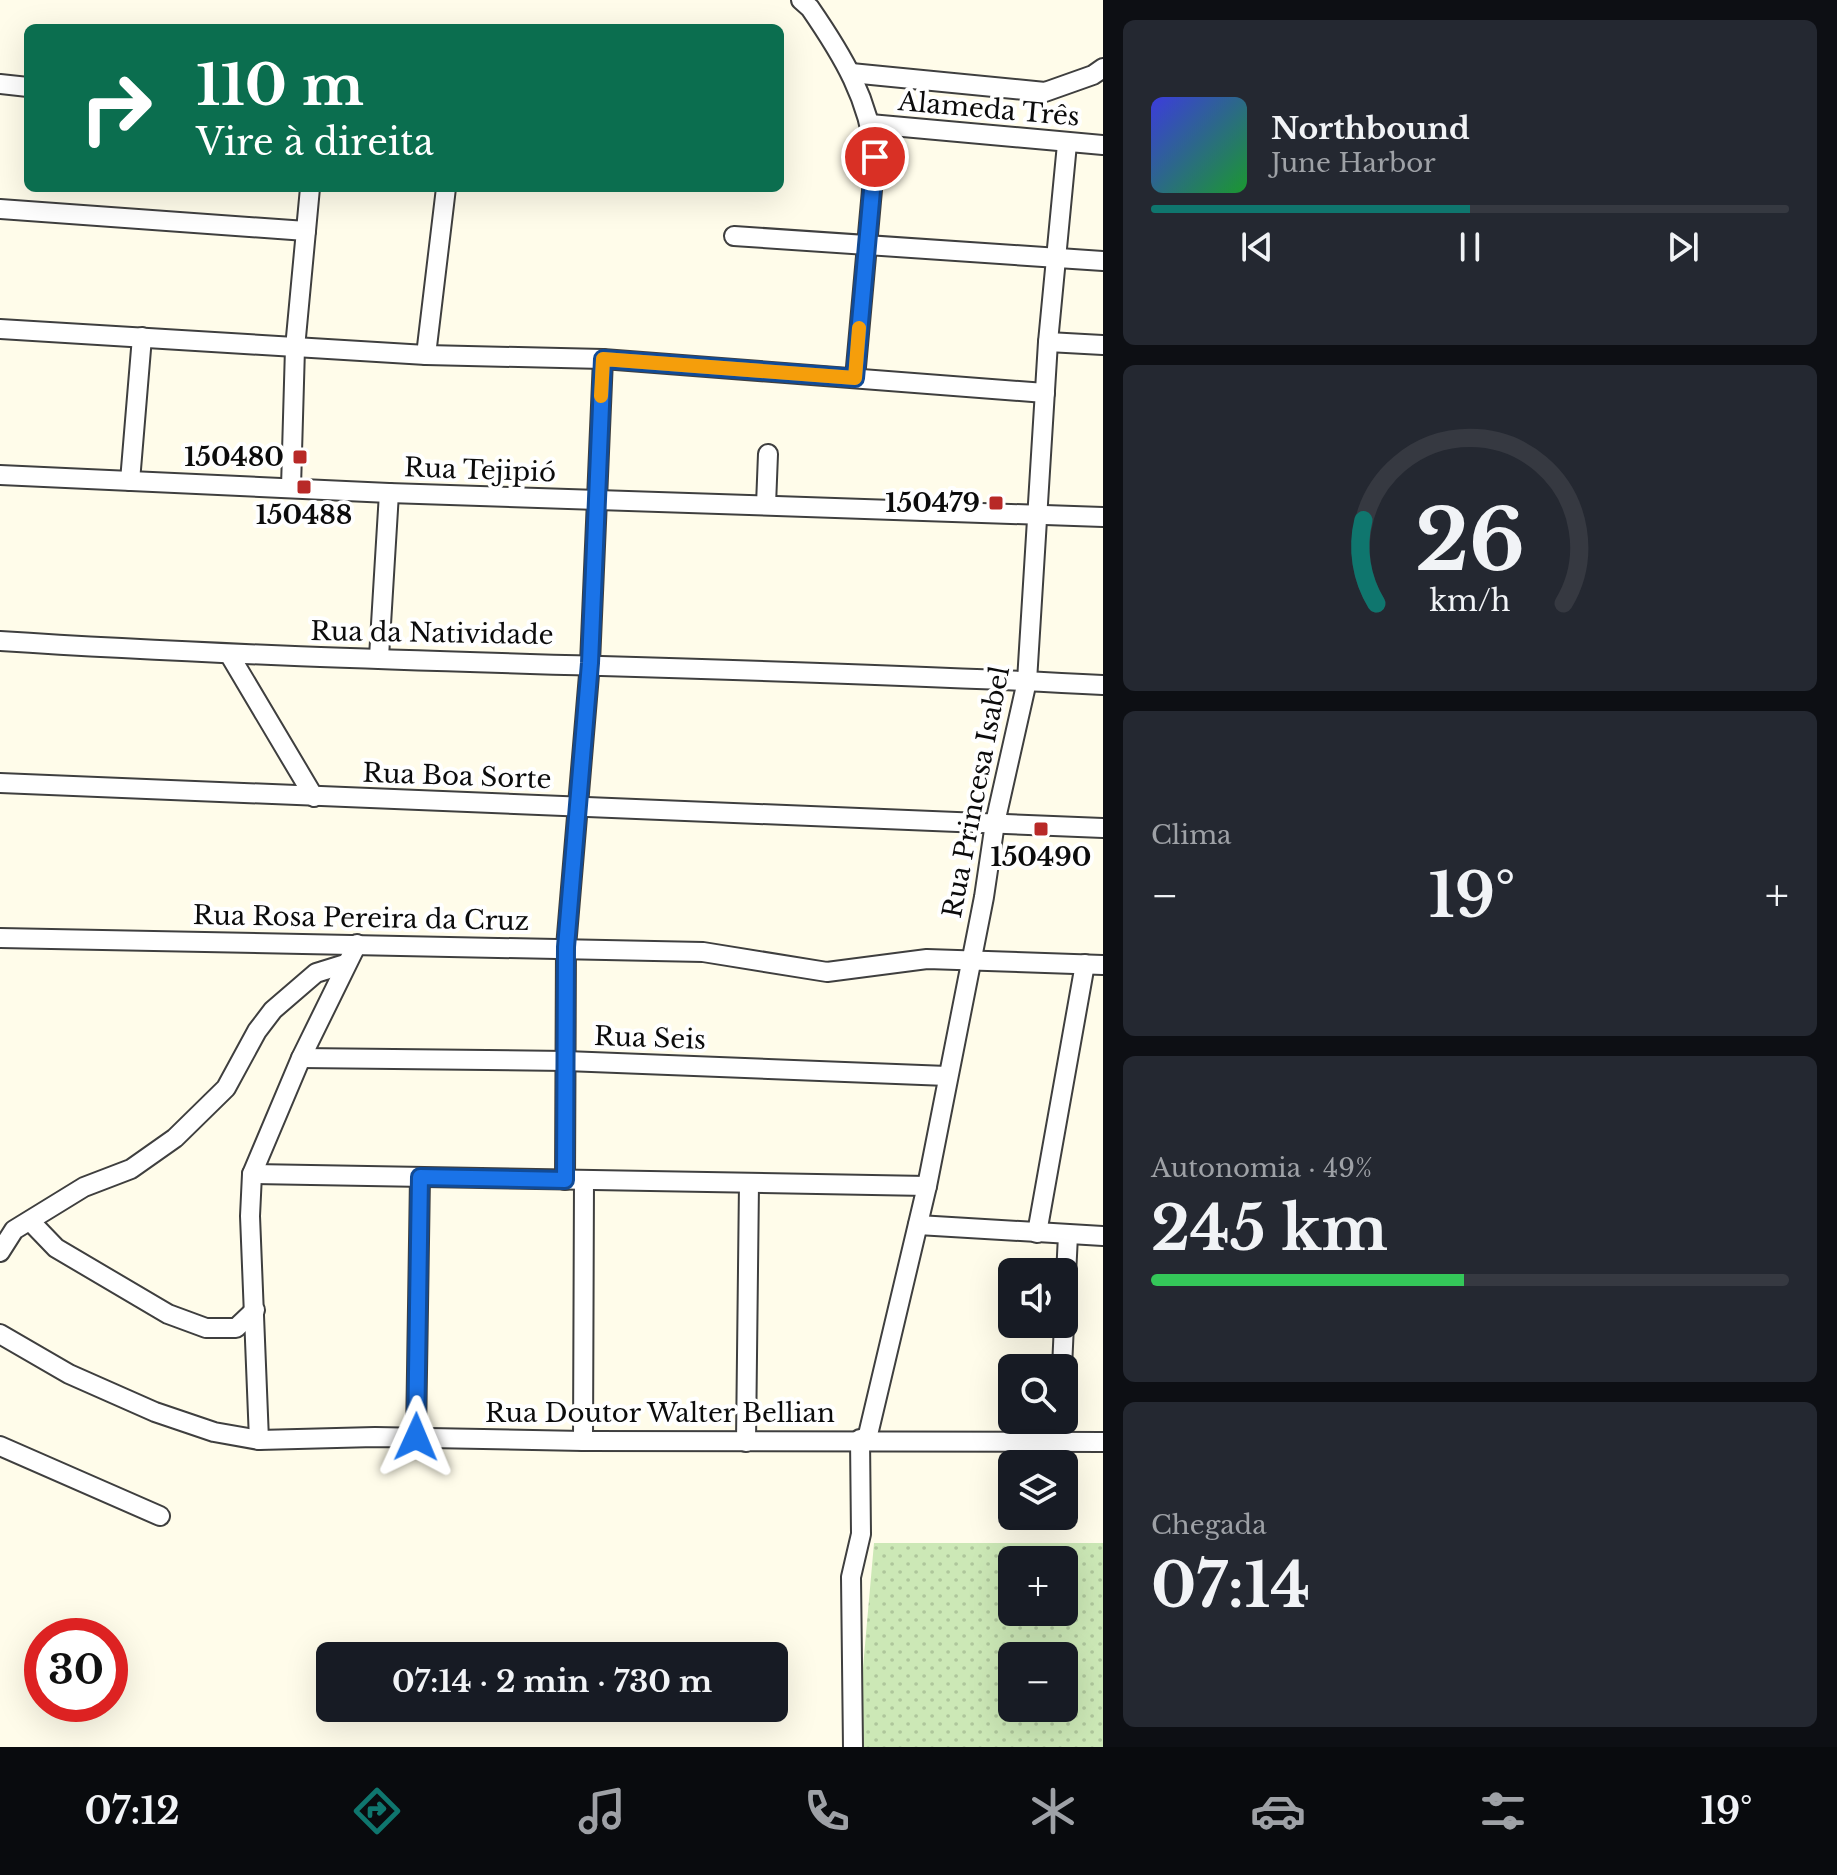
<!DOCTYPE html>
<html lang="pt">
<head>
<meta charset="utf-8">
<style>
  :root { --surface:#171b24; --page:#242831; --text:#f1f3f6; --muted:#9ea1a6; --line:#363941; --accent:#0f766e }
  body { margin:0; font-family:"Libre Baskerville",serif; background:var(--page); color:var(--text); height:100vh; display:flex; flex-direction:column; font-size:30px; white-space:nowrap }
  * { box-sizing:border-box; margin:0 }
  p { font-size:26px; color:var(--muted) }
  .icon { flex:none; width:44px; height:44px; fill:none; stroke:currentColor; stroke-width:2; stroke-linecap:round; stroke-linejoin:round }
  .map { position:relative; flex:1; overflow:hidden }
  .panel { display:flex; flex-direction:column; gap:20px; padding:20px; background:#0d0f14; width:734px }
  .panel>* { flex:none }
  .top-card { position:absolute; left:24px; top:24px; width:760px; height:168px; border-radius:12px; box-shadow:0 8px 32px #0002; background:#0b6e4f; color:#fff; overflow:hidden }
  .tools { position:absolute; left:998px; top:1258px; display:grid; gap:16px }
  .tools a { display:grid; place-items:center; width:80px; height:80px; border-radius:12px; background:var(--surface); box-shadow:0 8px 32px #0002; font-size:40px }
  .speed { position:absolute; left:24px; top:1618px; display:flex; gap:16px; font-size:40px; font-weight:700; text-align:center }
  .speed>* { display:grid; place-content:center; width:104px; height:104px; border-radius:50%; background:var(--surface); box-shadow:0 8px 32px #0002; line-height:1 }
  .speed .limit { border:12px solid #d22; background:#fff; color:#111 }
  .pin { position:absolute; display:grid; place-items:center; width:68px; height:68px; color:#fff; margin:-34px; border:4px solid #fff; border-radius:50%; box-shadow:0 2px 8px #0007 }
  .me { position:absolute; width:88px; margin:-44px; rotate:1deg; stroke-linejoin:round; filter:drop-shadow(0 0 6px #0008) }
  .turn { display:flex; align-items:center; gap:28px; height:168px; padding:0 40px; font-size:36px }
  .turn .icon { width:104px; height:104px; stroke-width:2.5 }
  .turn b { display:block; font-size:56px; line-height:68px }
  .big { font-size:60px; font-weight:800; line-height:1.1 }
  .panel .card { flex:1; display:flex; flex-direction:column; justify-content:center; gap:12px; min-width:0; padding:0 28px; border-radius:12px; background:var(--page) }
  .panel .dial { align-items:center; gap:0 }
  .dial svg { height:208px; overflow:visible; fill:none; stroke:var(--line); stroke-width:7; stroke-linecap:round; text-anchor:middle }
  .dial text { fill:var(--text); stroke:none }
  .song { display:flex; align-items:center; gap:24px }
  .cover { width:96px; height:96px; border-radius:12px; background:linear-gradient(135deg,hsl(240 70% 55%),hsl(130 70% 35%)) }
  .played { height:8px; border-radius:4px; background:linear-gradient(90deg,var(--accent) 50%,var(--line) 50%) }
  .keys { display:flex; justify-content:space-around; direction:ltr }
  .heat { display:flex; justify-content:space-between; align-items:center; font-size:44px; direction:ltr }
  .charge { height:12px; border-radius:6px; background:linear-gradient(90deg,#34c759 49%,var(--line) 0) }
  .trip { position:absolute; left:316px; top:1642px; width:472px; height:80px; border-radius:12px; background:var(--surface); box-shadow:0 8px 32px #0002; font-weight:800; line-height:80px; text-align:center }
  .tab-bar { display:flex; height:128px; justify-content:space-around; align-items:center; background:#090b0e; color:var(--muted) }
  .tab-bar .icon { width:56px; height:56px }
  .tab-bar .current { color:var(--accent) }
  .tab-bar b { font-size:36px; color:var(--text) }
  main { display:flex; flex:1; min-height:0 }
  .map>svg:first-child { display:block }
</style>
</head>
<body>
<main>
<div class="map">
<svg width="1103" height="1747" viewBox="0 0 1103 1747">
  <defs>
    <pattern id="grass-dots" width="8" height="8" patternUnits="userSpaceOnUse" patternTransform="scale(2)"><rect width="8" height="8" fill="#cce8b6"/><path d="M2 2h.1M6 6h.1" fill="none" stroke="#aec69b" stroke-width="1.8" stroke-linecap="round"/></pattern>
  </defs>
  <rect width="100%" height="100%" fill="#fffcea"/>
  <path fill="url(#grass-dots)" fill-rule="evenodd" d="M874,1543h229v204h-247zM1012,1560h52v52h-52zM1012,1656h52v52h-52z"/>
  <g fill="none" stroke-linecap="round" stroke-linejoin="round">
    <g stroke="#3f3f3f" stroke-width="22">
      <g id="minor">
        <path d="M801,0l9,8c33,48 59,91 65,149l-20,221"/>
        <path d="M851,73l194,19 48,-17 10,-7"/>
        <path d="M0,84l28,3"/>
        <path d="M870,124l233,21"/>
        <path d="M0,209l306,22"/>
        <path d="M734,236l369,25"/>
        <path d="M0,329l426,26 177,4 442,34"/>
        <path d="M1048,342l55,3"/>
        <path d="M426,355l20,-167"/>
        <path d="M0,475l389,18 714,24"/>
        <path d="M130,481l12,-144"/>
        <path d="M291,487l4,-139 15,-160"/>
        <path d="M766,505l2,-51"/>
        <path d="M0,641c367,24 736,24 1103,44"/>
        <path d="M229,654l85,143"/>
        <path d="M379,657l10,-164"/>
        <path d="M0,783l1103,45"/>
        <path d="M0,938l703,14 124,20 100,-13 176,6"/>
        <path d="M301,1058l265,3 381,15"/>
        <path d="M252,1174l675,12"/>
        <path d="M565,1180l1,-233 24,-284 13,-304"/>
        <path d="M30,1221l26,27 112,66 38,14h30l19,-18"/>
        <path d="M918,1225l185,11"/>
        <path d="M1037,1233l48,-269"/>
        <path d="M0,1252l14,-22 70,-43 47,-18 44,-31 51,-50 31,-57 16,-21 43,-37 29,-9"/>
        <path d="M1064,1317l4,-82"/>
        <path d="M0,1334l69,40 86,38 59,20 45,8 116,-3 208,4 520,1"/>
        <path d="M1062,1368l2,-44"/>
        <path d="M416,1437l4,-260"/>
        <path d="M867,1439l60,-253 57,-289 11,-74 32,-142 21,-339 19,-198"/>
        <path d="M259,1440l-9,-224 2,-42 49,-116 56,-114"/>
        <path d="M583,1441l1,-261"/>
        <path d="M746,1442l3,-259"/>
        <path d="M1059,1442l1,-22"/>
        <path d="M0,1446l160,70"/>
        <path d="M853,1747l-2,-170 10,-43 -1,-95"/>
      </g>
    </g>
    <use href="#minor" stroke="#fff" stroke-width="18"/>
  </g>
  <g fill="none" stroke-linecap="round" stroke-linejoin="round">
    <g stroke="#114b97" stroke-width="20">
      <path id="route" d="M416,1437l4,-260 145,3 1,-233 24,-284 13,-304 252,19 20,-221"/>
    </g>
    <use href="#route" stroke="#1a73e8" stroke-width="14"/>
    <path stroke="#f59e0b" stroke-width="14" d="M601,396l2,-37 252,19 4,-50"/>
  </g>
  <g fill="#b82927" stroke="#fff" stroke-width="3">
    <rect x="292" y="449" width="16" height="16" rx="4"/>
    <rect x="296" y="479" width="16" height="16" rx="4"/>
    <rect x="988" y="495" width="16" height="16" rx="4"/>
    <rect x="1033" y="821" width="16" height="16" rx="4"/>
  </g>
  <g text-anchor="middle" stroke-width="8" stroke-linejoin="round" paint-order="stroke">
    <g font-size="26" fill="#0c0c0c" stroke="#fff">
      <text transform="translate(989 109) rotate(5)" y="9">Alameda Três</text>
      <text transform="translate(480 470) rotate(2)" y="9">Rua Tejipió</text>
      <text transform="translate(432 633) rotate(1)" y="9">Rua da Natividade</text>
      <text transform="translate(457 776) rotate(2)" y="9">Rua Boa Sorte</text>
      <text transform="translate(976 792) rotate(-79)" y="9">Rua Princesa Isabel</text>
      <text transform="translate(361 918) rotate(1)" y="9">Rua Rosa Pereira da Cruz</text>
      <text transform="translate(650 1038) rotate(2)" y="9">Rua Seis</text>
      <text x="660" y="1422">Rua Doutor Walter Bellian</text>
    </g>
    <g font-size="26" font-weight="bold" fill="#0c0c0c" stroke="#fff" text-anchor="end">
      <text x="284" y="466">150480</text>
      <text x="980" y="512">150479</text>
      <text x="304" y="524" text-anchor="middle">150488</text>
      <text x="1041" y="866" text-anchor="middle">150490</text>
    </g>
  </g>
</svg>
<div class="tools">
<a><svg class="icon" aria-label="sound" viewBox="0 0 24 24"><path d="M4 9h4l5-4v14l-5-4H4zM17 9q2 3 0 6"/></svg></a>
<a><svg class="icon" aria-label="search" viewBox="0 0 24 24"><circle cx="10" cy="10" r="6"/><path d="M15 15l6 6"/></svg></a>
<a><svg class="icon" aria-label="layers" viewBox="0 0 24 24"><path d="M12 4l9 5-9 5-9-5zM3 14l9 5 9-5"/></svg></a>
<a>+</a>
<a>−</a>
</div>
<div class="speed"><div class="limit">30</div></div>
<div class="pin" style="left:875px;top:157px;background:#d93025"><svg class="icon" aria-label="arrive" viewBox="0 0 24 24"><path d="M6 21V4h12l-3 4 3 4H6"/></svg></div>
<svg class="me" style="left:416px;top:1437px" viewBox="-20 -20 40 40"><path d="M0-17L14 15 0 8-14 15z" fill="#1a73e8" stroke="#fff" stroke-width="4"/></svg>
<div class="trip">07:14 · 2 min · 730 m</div>
<div class="top-card">
<div class="turn"><svg class="icon" aria-label="right" viewBox="0 0 24 24"><path d="M7 20v-9h11M14 6l5 5-5 5"/></svg><div><b>110 m</b>Vire à direita</div></div>
</div>
</div>
<section class="panel">
<div class="card">
<div class="song"><i class="cover"></i><div><b>Northbound</b><p>June Harbor</p></div></div>
<div class="played"></div>
<div class="keys"><svg class="icon" aria-label="previous" viewBox="0 0 24 24"><path d="M18 5L8 12l10 7zM5 5v14"/></svg><svg class="icon" aria-label="pause" viewBox="0 0 24 24"><path d="M8 5v14M16 5v14"/></svg><svg class="icon" aria-label="next" viewBox="0 0 24 24"><path d="M6 5l10 7-10 7zM19 5v14"/></svg></div>
</div>
<div class="card dial"><svg viewBox="0 0 100 80">
<path d="M14 69A42 42 0 1 1 86 69"/>
<path d="M14 69A42 42 0 0 1 9 37" stroke="#0f766e"/>
<text x="50" y="56" font-size="32" font-weight="700">26</text>
<text x="50" y="72" font-size="11">km/h</text>
</svg></div>
<div class="card"><p>Clima</p>
<div class="heat"><a>−</a><b class="big">19°</b><a>+</a></div>
</div>
<div class="card"><p>Autonomia · 49%</p><b class="big">245 km</b><div class="charge"></div></div>
<div class="card"><p>Chegada</p><b class="big">07:14</b></div>
</section>
</main>
<nav class="tab-bar">
<b>07:12</b>
<svg class="icon current" aria-label="directions" viewBox="0 0 24 24"><path d="M12 3l9 9-9 9-9-9zM9 14v-3h6M13 9l2 2-2 2"/></svg>
<svg class="icon" aria-label="music" viewBox="0 0 24 24"><path d="M9 18V5l10-2v13"/><circle cx="6" cy="18" r="3"/><circle cx="16" cy="16" r="3"/></svg>
<svg class="icon" aria-label="phone" viewBox="0 0 24 24"><path d="M5 4h4l2 5-3 2q2 4 5 5l2-3 5 2v4C11 20 4 13 5 4z"/></svg>
<svg class="icon" aria-label="climate" viewBox="0 0 24 24"><path d="M12 3v18M4 7l16 10M4 17L20 7"/></svg>
<svg class="icon" aria-label="car" viewBox="0 0 24 24"><path d="M5 17H2v-5l4-1 3-4h7l3 4 3 1v5h-3M9 17h6M6 11h13"/><circle cx="7" cy="17" r="2"/><circle cx="17" cy="17" r="2"/></svg>
<svg class="icon" aria-label="filters" viewBox="0 0 24 24"><path d="M4 7h16M4 17h16"/><circle cx="9" cy="7" r="2"/><circle cx="15" cy="17" r="2"/></svg>
<b>19°</b>
</nav>
</body>
</html>
